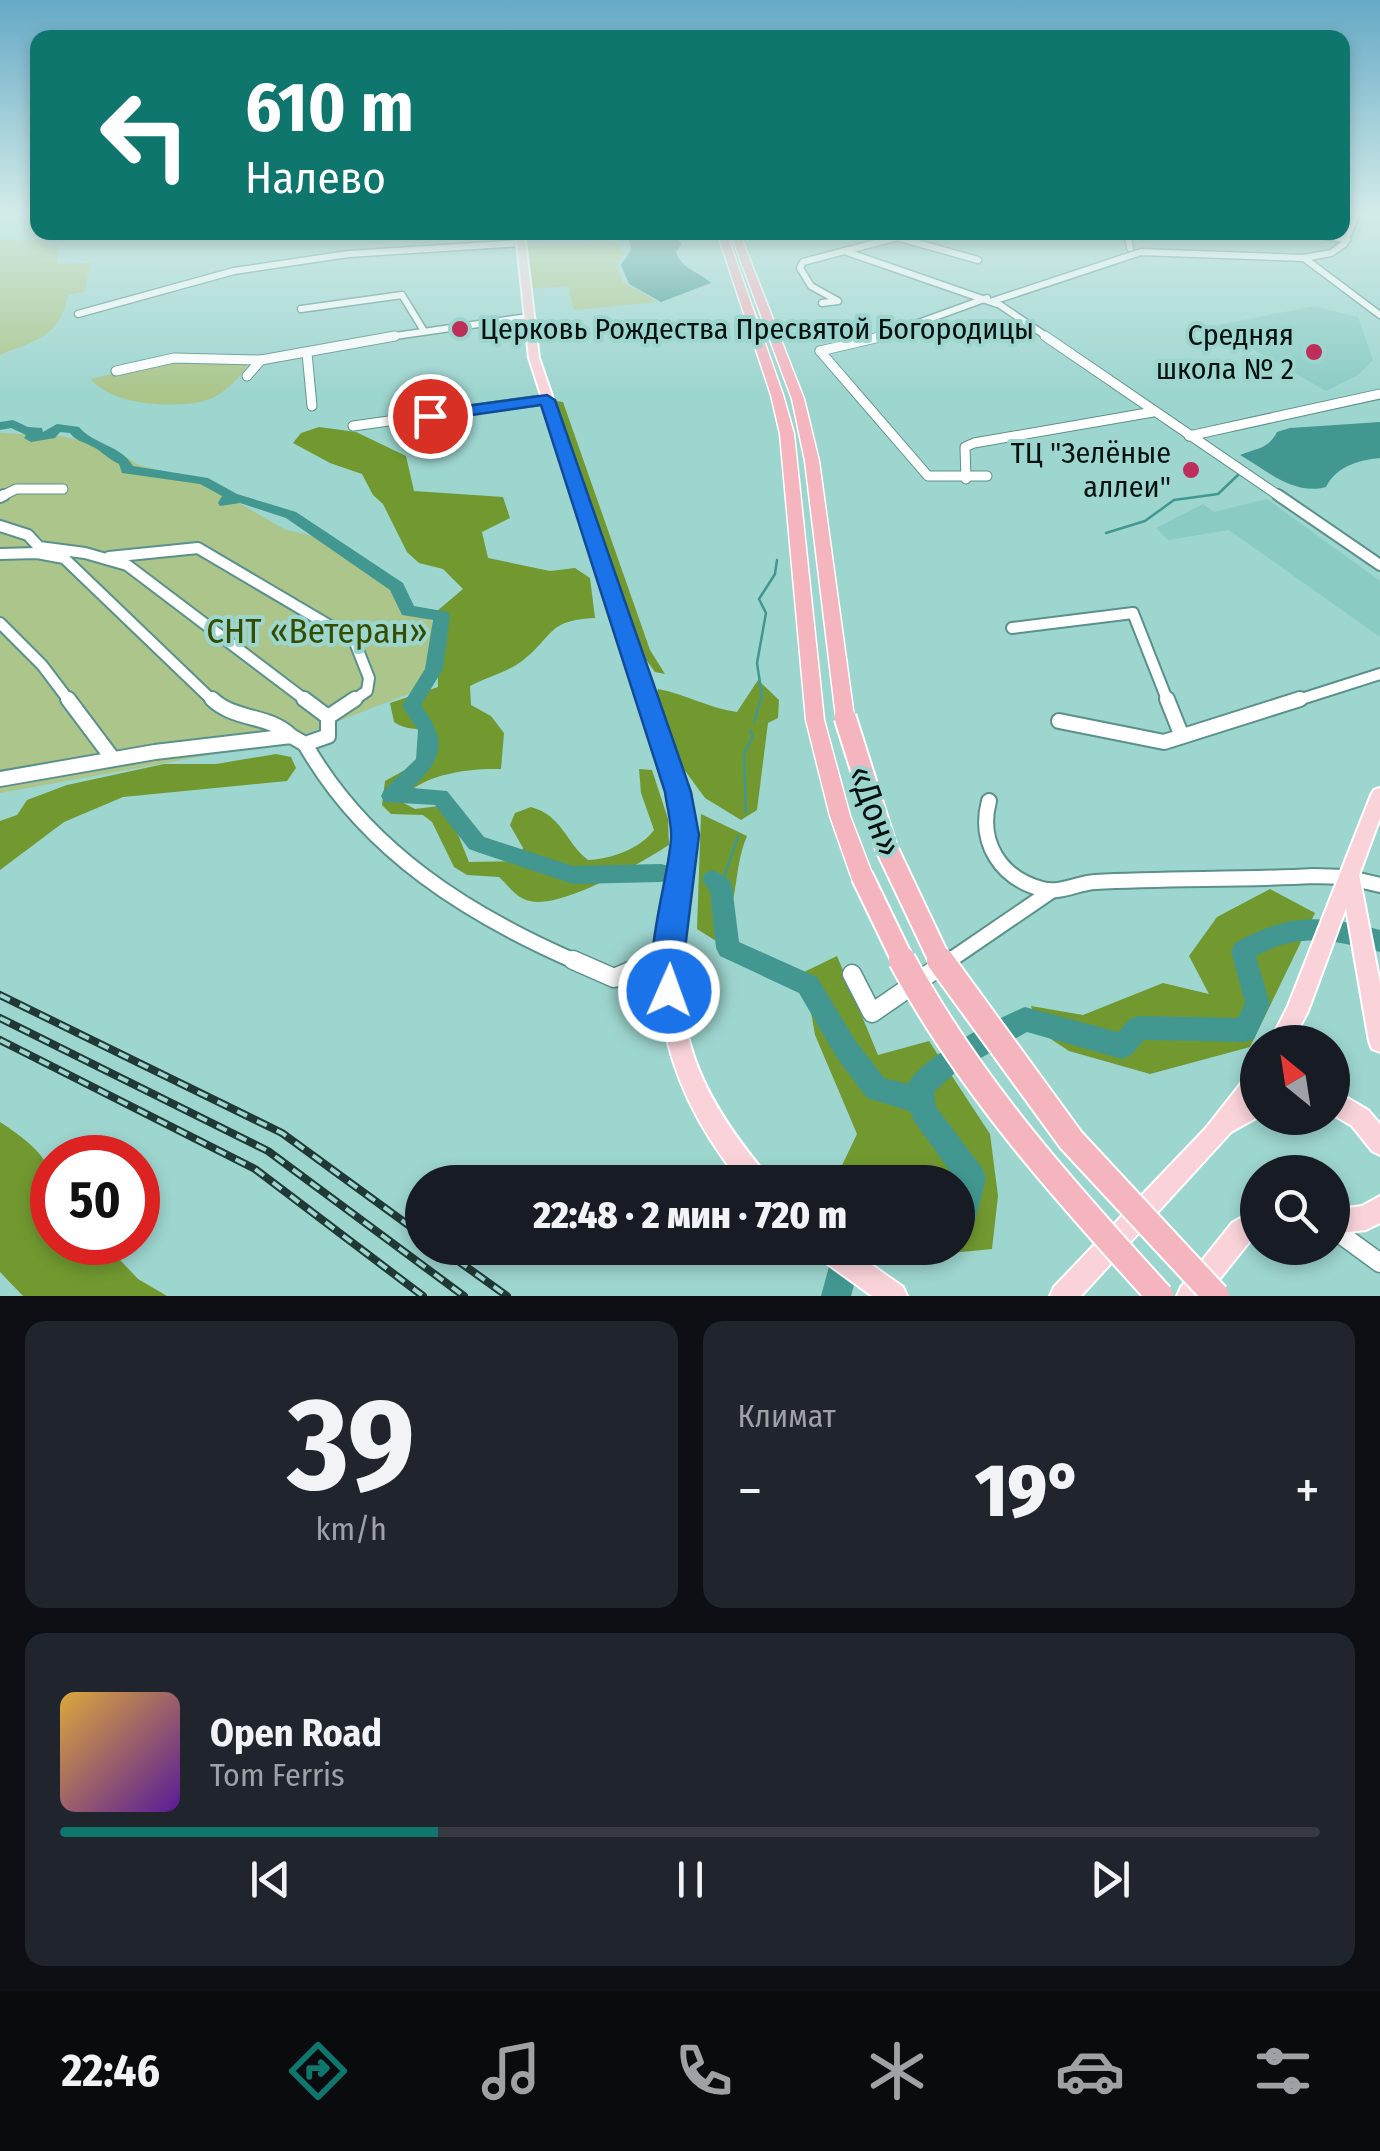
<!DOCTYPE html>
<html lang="ru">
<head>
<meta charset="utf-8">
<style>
  :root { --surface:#171b24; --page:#20242c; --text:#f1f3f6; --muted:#9ea1a6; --line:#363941; --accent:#0f766e }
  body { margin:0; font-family:"Fira Sans Condensed",sans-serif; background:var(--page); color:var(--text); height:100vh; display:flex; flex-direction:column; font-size:38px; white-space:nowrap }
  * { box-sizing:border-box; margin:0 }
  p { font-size:32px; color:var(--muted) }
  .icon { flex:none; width:55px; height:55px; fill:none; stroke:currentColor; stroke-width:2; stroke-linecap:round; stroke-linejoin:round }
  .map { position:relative; height:1296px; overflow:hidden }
  .details { display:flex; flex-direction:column; gap:25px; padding:25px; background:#0d0f14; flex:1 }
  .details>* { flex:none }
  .banner { position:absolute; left:30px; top:30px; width:1320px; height:210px; border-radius:20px; box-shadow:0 5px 15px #0003; background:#0f766e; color:#fff; overflow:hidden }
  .needle { width:65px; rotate:330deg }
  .controls { position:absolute; left:1240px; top:1025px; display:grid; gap:20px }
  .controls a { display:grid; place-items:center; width:110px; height:110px; border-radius:50%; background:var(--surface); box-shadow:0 5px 15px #0003; font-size:50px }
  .speed { position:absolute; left:30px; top:1135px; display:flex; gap:20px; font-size:50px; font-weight:700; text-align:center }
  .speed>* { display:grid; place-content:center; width:130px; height:130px; border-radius:50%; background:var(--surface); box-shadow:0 5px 15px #0003; line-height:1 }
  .speed .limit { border:15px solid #d22; background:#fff; color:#111 }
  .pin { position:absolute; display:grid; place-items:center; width:85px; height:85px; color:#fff; margin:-42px; border:5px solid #fff; border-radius:50%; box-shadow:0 2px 10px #0007 }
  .me { position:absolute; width:110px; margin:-55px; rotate:2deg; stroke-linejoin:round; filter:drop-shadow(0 0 8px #0008) }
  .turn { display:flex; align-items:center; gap:35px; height:210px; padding:0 50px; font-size:45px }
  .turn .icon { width:130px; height:130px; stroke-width:2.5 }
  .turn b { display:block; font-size:70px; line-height:85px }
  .big { font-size:75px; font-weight:800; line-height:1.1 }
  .details .widget { flex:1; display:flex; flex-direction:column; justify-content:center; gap:15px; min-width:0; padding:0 35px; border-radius:20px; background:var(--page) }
  .details .dial { align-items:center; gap:0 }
  .dial b { font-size:130px; line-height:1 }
  .song { display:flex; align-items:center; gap:30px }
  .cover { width:120px; height:120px; border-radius:15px; background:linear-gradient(135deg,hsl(40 70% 55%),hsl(270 70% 35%)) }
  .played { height:10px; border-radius:5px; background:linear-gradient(90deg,var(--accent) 30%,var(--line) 30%) }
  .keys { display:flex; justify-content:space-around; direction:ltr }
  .heat { display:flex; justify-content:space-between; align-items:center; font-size:55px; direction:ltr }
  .details .tiles { flex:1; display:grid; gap:25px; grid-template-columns:1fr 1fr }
  .widget:last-child { grid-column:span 2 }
  .trip { position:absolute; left:405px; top:1165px; width:570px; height:100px; border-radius:50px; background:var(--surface); box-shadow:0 5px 15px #0003; font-weight:800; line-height:100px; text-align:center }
  .tab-bar { display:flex; height:160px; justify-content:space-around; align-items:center; background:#090b0e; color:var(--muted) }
  .tab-bar .icon { width:70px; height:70px }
  .tab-bar .selected { color:var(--accent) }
  .tab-bar b { font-size:45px; color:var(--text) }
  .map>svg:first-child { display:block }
</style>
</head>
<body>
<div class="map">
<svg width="1380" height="1296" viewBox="0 0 1380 1296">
  <rect width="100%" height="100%" fill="#9dd5cf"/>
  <g fill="#8acbc4">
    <path d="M1315,306l43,11 15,43 -15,15 -32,16 -113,-65z"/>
    <path d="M1267,499l113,82v56l-151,-107 -61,10 -12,-12 47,-24 11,8z"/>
  </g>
  <g fill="#abc58b">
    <path d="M0,240h33l26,7 -2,17 34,-1 -7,29 -16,3c-8,42 -32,45 -68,60z"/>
    <path d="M618,242l7,12 -10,10 8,18 35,20 -84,8 -6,-24 -39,3 -2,-44z"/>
    <path d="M174,359l75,3c-5,13 -26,32 -39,37 -30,11 -99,7 -119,-20z"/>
    <path d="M0,433l59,3 47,9 33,20 60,15 85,49 57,14 91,78 2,63 -147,57 -287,52z"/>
  </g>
  <g fill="#719930">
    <path d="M556,401l7,1 87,248 15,24 -10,-2 -16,-22z"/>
    <path d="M319,427l37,5 50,24 8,35 89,6 7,21 -28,14 6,26 62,13 25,-3 15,10 5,40c-49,2 -41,19 -73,43 -14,11 -36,16 -52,25l1,19 20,11 13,17 -3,36c-32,-1 -81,5 -101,32l15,8 24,-3 16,21 14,35 49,-1 5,-13 -13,-23 5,-12 16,-6c32,9 34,35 57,53 23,-1 52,-11 66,-30l-13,-37 -2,-24 13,1 16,49 1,26c-28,18 -108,64 -139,56 -14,-3 -21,-15 -31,-24l-32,-2 -13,-8 -22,-45 -9,-7 -32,-1 -9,-9 3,-24 27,-15 18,-21 -1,-11c-12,-8 -23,-3 -35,-12l-4,-19 48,-16 -1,-76 26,-22 -20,-20 -24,-6 -12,-11 -24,-48 -10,-9 -11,-21 -32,-11 -37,-20 8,-10z"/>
    <path d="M758,680l21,20 -1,18 -10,5 -11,87 -16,10 -36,-22 -22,-30 -28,-70 3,-9c28,5 50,19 79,23z"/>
    <path d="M276,754l15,3 5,11 -9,13 -164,16 -59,25 -64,48v-49l17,-6 10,-15 40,-15 97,-21h52z"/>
    <path d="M701,814l46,22c-15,35 -7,74 -31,105l-19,-12z"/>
    <path d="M1270,889l45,24 -65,134 -100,27 -81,-23 -29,-19 -9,-26 52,9 80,-32 46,11 -20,-38 28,-39z"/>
    <path d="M837,956l41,99 51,-14 61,93 8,62 -6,53 -41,4 -50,-5h57v-66h-124l23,-48 -42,-99 -11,-63z"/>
    <path d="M0,1122c62,41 52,50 52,120l52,1 34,36 29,17h-144l-23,-24z"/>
  </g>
  <g fill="#429891">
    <path d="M628,233h45l9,11 -6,8c6,18 24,20 35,31l-50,19 -32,-18 -8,-19 10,-15z"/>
    <path d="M1380,422v36c-22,2 -44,9 -54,29 -32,9 -60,-17 -86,-32 15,-7 28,-5 37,-23l13,-4z"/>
  </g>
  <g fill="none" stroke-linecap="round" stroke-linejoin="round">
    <g stroke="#429891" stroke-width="2.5">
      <path d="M1106,533l39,-12 29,-21 44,-6 20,-19"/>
      <path d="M754,722l8,-26 -5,-33 9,-50 -7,-14 16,-25 2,-14"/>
      <path d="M746,813l-2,-60 9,-17 -3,-6"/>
      <path d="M721,886l17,-50"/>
    </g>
    <g fill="#429891" fill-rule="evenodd">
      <path d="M13,420l15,7 14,1 1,4 14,-8 22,3c14,17 43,19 54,39l75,12 29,16 59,18 107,71 11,23 34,6 2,4 -7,53 -22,36c27,37 22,53 -9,83l35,3 37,46 89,29 88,-2 8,2 3,7 -3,7 -8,2 -88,2 -96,-32 -8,-3 -34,-44 -51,-3 -3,-6 3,-6 32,-31 2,-29 -16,-24 23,-37 8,-49 -31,-5 -12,-25 -104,-72 -46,-15 -20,3 -2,-3 4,-7 -22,-12 -78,-11 -3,-9c-11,-5 -18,-14 -28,-18 -9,-5 -15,-5 -21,-13l-10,-1 -5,6 -24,4 -7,-4 2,-3 -15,-7 -11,2v-8z"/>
      <path d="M713,870l16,9 3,7 7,56 78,35 38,63 29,38 24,6c13,-27 88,-65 117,-77l93,25 12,-13 9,-3 99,2 7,-15 -14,-52 4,-8c54,-30 86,-28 145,-13v22c-45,-12 -82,-20 -124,4l14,48 -16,35 -9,3 -101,-2 -13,15 -9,4 -95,-27 -71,40 -22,20 2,15 46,61 4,10 -11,43 -17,4 -1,-44 -43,-60 -4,-10 -43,-13 -30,-40 -38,-65 -79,-37 -4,-8 -6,-57 -8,-11 3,-7z"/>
      <path d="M834,1248h30l-13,48h-30z"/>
    </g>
    <g stroke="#5b918b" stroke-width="9">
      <g id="minor-far4">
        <path d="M1127,232l3,16"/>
        <path d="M1305,232l42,8"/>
        <path d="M900,238l78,22"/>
        <path d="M844,251l156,54 49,33"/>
        <path d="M1304,258l76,57"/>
        <path d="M993,301l148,-49 163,6 27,-5 13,-9 13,-31"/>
        <path d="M822,303l16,-2 -27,-15 -11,-18 3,-6 114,-30"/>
        <path d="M301,309l101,-14 22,36"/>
        <path d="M78,314l156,-43 114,-17 173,-11"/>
        <path d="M381,338l146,-21"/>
        <path d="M877,338l110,-40"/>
      </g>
    </g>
    <g stroke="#5b918b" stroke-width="11">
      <g id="minor-far3">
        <path d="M1045,336l237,162"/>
        <path d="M820,351l108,125h59"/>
        <path d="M820,351l64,-15"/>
        <path d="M307,353l5,53"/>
        <path d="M116,371l58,-13 87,2"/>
        <path d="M247,376l14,-16 134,-24"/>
        <path d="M353,426l194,-27"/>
        <path d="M1189,436l191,-42"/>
        <path d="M966,479l-1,-32 9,-4 179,-31"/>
        <path d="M0,497l16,-8h47"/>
      </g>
    </g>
    <g stroke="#5b918b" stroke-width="14">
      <g id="minor-far2">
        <path d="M1278,495l102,70"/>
        <path d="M0,497l4,-2"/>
        <path d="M0,526l28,9 11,12 46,6 42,12 181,137"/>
        <path d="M0,554l37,-1 27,5 150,144"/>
        <path d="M109,557l89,-9 156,92 15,38 -2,13 -16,11"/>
        <path d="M0,623l42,42 28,37"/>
        <path d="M1012,628l121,-15 35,89"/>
        <path d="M1292,702l88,-28"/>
      </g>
    </g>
    <g stroke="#5b918b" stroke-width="18">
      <g id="minor-far1">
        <path d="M68,699l45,60"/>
        <path d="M212,699c23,22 57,15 79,37"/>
        <path d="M1167,699l14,35"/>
        <path d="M328,717l27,-18"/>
        <path d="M1059,721l105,21 136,-43"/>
        <path d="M305,744c61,107 163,171 274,219"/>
        <path d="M0,779l155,-27 136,-16 14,8 23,-8v-19l-24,-18"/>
        <path d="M989,801c-11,41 11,77 53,88 18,5 35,-6 53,-7 73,-4 145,-2 218,-6l33,1 34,8"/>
        <path d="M946,963l104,-71"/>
      </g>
    </g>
    <g stroke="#5b918b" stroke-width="21">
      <g id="minor">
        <path d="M573,960l41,18 21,-9 34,-6"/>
        <path d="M852,974l20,39 77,-53"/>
        <path d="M1332,1228l48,35"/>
      </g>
    </g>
    <g stroke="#fff" stroke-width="4">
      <g id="major">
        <path d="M516,232h8l15,126 144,420c14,63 3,108 -2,170 -7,92 26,156 84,225l3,9h-27c-55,-68 -89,-146 -80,-235 6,-60 18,-108 4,-169l-136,-420z"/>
        <path d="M1380,788v30l-21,57 21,108v69l-8,-3 -3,-8 -23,-133 -38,103 -16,31h-22l18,-36 83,-211 3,-5z"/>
        <path d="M1258,1069v48l-27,15 -150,164h-31l4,-9 152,-159 44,-56z"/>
        <path d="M1332,1089l36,21 12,14v31l-8,-4 -20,-25 -20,-12z"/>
        <path d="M1380,1196v27l-14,7 -34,4v-24l30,-4z"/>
        <path d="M1258,1208v27l-8,6 -44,55h-29l4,-9 51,-64z"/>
        <path d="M814,1248h34l55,39 4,9h-35l-54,-39z"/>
      </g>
    </g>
    <g stroke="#fff" stroke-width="3">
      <g id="highway">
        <path d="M717,232h9l57,163 11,39 30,286 26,96 23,60 -3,7 -8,2 -8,-2 -3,-7 -21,-60 -24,-96 -26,-286 -9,-39z"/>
        <path d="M730,232h9l65,167 15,62 35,256 -2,5h-14l-2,-5 -31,-256 -13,-62z"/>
      </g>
    </g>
    <use href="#minor-far4" stroke="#fff" stroke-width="6"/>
    <use href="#minor-far3" stroke="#fff" stroke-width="9"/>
    <use href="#minor-far2" stroke="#fff" stroke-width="10"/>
    <use href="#minor-far1" stroke="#fff" stroke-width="14"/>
    <use href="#minor" stroke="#fff" stroke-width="18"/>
    <use href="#major" fill="#f9d3d9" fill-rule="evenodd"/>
    <use href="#highway" fill="#f5b5bf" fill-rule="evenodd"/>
    <g stroke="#203936" stroke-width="8">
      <g id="rail">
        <path d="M0,995l282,138 140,102"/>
        <path d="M0,1018l268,133 196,145"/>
        <path d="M0,1040l255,129 168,127"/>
        <path d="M440,1248l67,48"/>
      </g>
    </g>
    <use href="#rail" stroke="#9dd5cf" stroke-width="4" stroke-dasharray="11" stroke-linecap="butt"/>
    <g stroke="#fff" stroke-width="25" stroke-linecap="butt">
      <g id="highway-bridge-far1">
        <path d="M845,717l41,130 55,116"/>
        <path d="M862,876l42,87"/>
      </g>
    </g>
    <g stroke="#fff" stroke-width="30" stroke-linecap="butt">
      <g id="highway-bridge">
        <path d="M902,960c67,125 163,232 258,336"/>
        <path d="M940,960l131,180 145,156"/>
      </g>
    </g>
    <use href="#highway-bridge-far1" stroke="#f5b5bf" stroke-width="21"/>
    <use href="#highway-bridge" stroke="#f5b5bf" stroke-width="26"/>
  </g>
  <linearGradient id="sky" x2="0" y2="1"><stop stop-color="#65a9c5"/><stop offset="0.54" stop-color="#d3ece9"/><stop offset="1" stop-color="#d3ece9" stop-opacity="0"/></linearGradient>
  <rect width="1380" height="394" fill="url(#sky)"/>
  <path fill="#1a73e8" stroke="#114b97" stroke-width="2.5" d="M547,395l8,5 136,392 8,43 -14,114v42l-5,11 -11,4 -11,-4c-18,-40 10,-119 13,-163 1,-15 -4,-32 -6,-47l-124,-387 -111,16 -9,-5 9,-5z"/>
  <g fill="#bd2e5a" stroke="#9dd5cf" stroke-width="4">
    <circle cx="460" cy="329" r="10"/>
    <circle cx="1314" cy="352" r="10"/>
    <circle cx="1191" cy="470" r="10"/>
  </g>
  <g text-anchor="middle" stroke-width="8" stroke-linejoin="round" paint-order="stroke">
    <g font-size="30" fill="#00110f" stroke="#9dd5cf" text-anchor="end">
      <text x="480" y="339" text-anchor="start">Церковь Рождества Пресвятой Богородицы</text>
      <text x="1294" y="345">Средняя<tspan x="1294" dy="34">школа № 2</tspan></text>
      <text x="1171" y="463">ТЦ "Зелёные<tspan x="1171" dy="34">аллеи"</tspan></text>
    </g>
    <g font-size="35" fill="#344d00" stroke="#9dd5cf">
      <text x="317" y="643">СНТ «Ветеран»</text>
    </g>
    <g font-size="35" fill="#00110f" stroke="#9dd5cf">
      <text transform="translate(875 811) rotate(70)" y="12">«Дон»</text>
    </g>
  </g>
</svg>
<div class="controls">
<a><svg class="needle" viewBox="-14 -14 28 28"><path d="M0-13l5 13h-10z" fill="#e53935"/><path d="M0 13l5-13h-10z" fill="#9ea1a6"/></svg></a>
<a><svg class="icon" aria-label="search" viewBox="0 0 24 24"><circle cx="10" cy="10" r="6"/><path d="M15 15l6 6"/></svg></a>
</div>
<div class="speed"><div class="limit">50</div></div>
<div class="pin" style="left:430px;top:416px;background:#d93025"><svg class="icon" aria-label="arrive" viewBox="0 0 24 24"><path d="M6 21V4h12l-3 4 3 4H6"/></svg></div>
<svg class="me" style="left:669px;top:991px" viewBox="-20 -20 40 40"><circle r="17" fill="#1a73e8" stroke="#fff" stroke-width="3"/><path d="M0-11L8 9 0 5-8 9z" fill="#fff"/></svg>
<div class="trip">22:48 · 2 мин · 720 m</div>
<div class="banner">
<div class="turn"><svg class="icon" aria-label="left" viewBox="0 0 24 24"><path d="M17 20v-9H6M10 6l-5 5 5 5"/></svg><div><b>610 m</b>Налево</div></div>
</div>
</div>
<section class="details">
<div class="tiles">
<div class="widget dial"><b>39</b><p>km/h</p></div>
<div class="widget"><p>Климат</p>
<div class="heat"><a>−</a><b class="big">19°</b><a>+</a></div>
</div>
<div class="widget">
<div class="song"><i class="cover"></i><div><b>Open Road</b><p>Tom Ferris</p></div></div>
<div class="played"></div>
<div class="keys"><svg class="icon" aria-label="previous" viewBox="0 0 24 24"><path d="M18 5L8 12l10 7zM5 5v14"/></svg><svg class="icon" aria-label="pause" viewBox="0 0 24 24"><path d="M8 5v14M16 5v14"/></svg><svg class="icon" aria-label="next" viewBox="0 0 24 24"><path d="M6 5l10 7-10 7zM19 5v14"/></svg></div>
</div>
</div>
</section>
<nav class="tab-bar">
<b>22:46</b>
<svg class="icon selected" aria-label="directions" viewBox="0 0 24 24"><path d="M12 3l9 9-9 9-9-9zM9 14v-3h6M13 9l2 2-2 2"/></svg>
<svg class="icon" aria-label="music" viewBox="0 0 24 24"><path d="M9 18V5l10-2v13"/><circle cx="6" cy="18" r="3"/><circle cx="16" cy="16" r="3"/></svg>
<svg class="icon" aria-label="phone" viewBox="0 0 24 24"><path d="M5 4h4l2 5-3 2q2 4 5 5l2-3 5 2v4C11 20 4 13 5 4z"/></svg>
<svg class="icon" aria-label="climate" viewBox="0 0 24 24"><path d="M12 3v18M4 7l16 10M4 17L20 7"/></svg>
<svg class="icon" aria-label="car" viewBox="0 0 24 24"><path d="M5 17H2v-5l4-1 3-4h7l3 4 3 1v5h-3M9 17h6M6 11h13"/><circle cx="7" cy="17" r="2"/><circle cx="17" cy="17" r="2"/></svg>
<svg class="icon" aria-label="filters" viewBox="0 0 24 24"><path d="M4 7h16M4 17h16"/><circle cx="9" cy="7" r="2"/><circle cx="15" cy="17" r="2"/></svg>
</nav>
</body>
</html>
